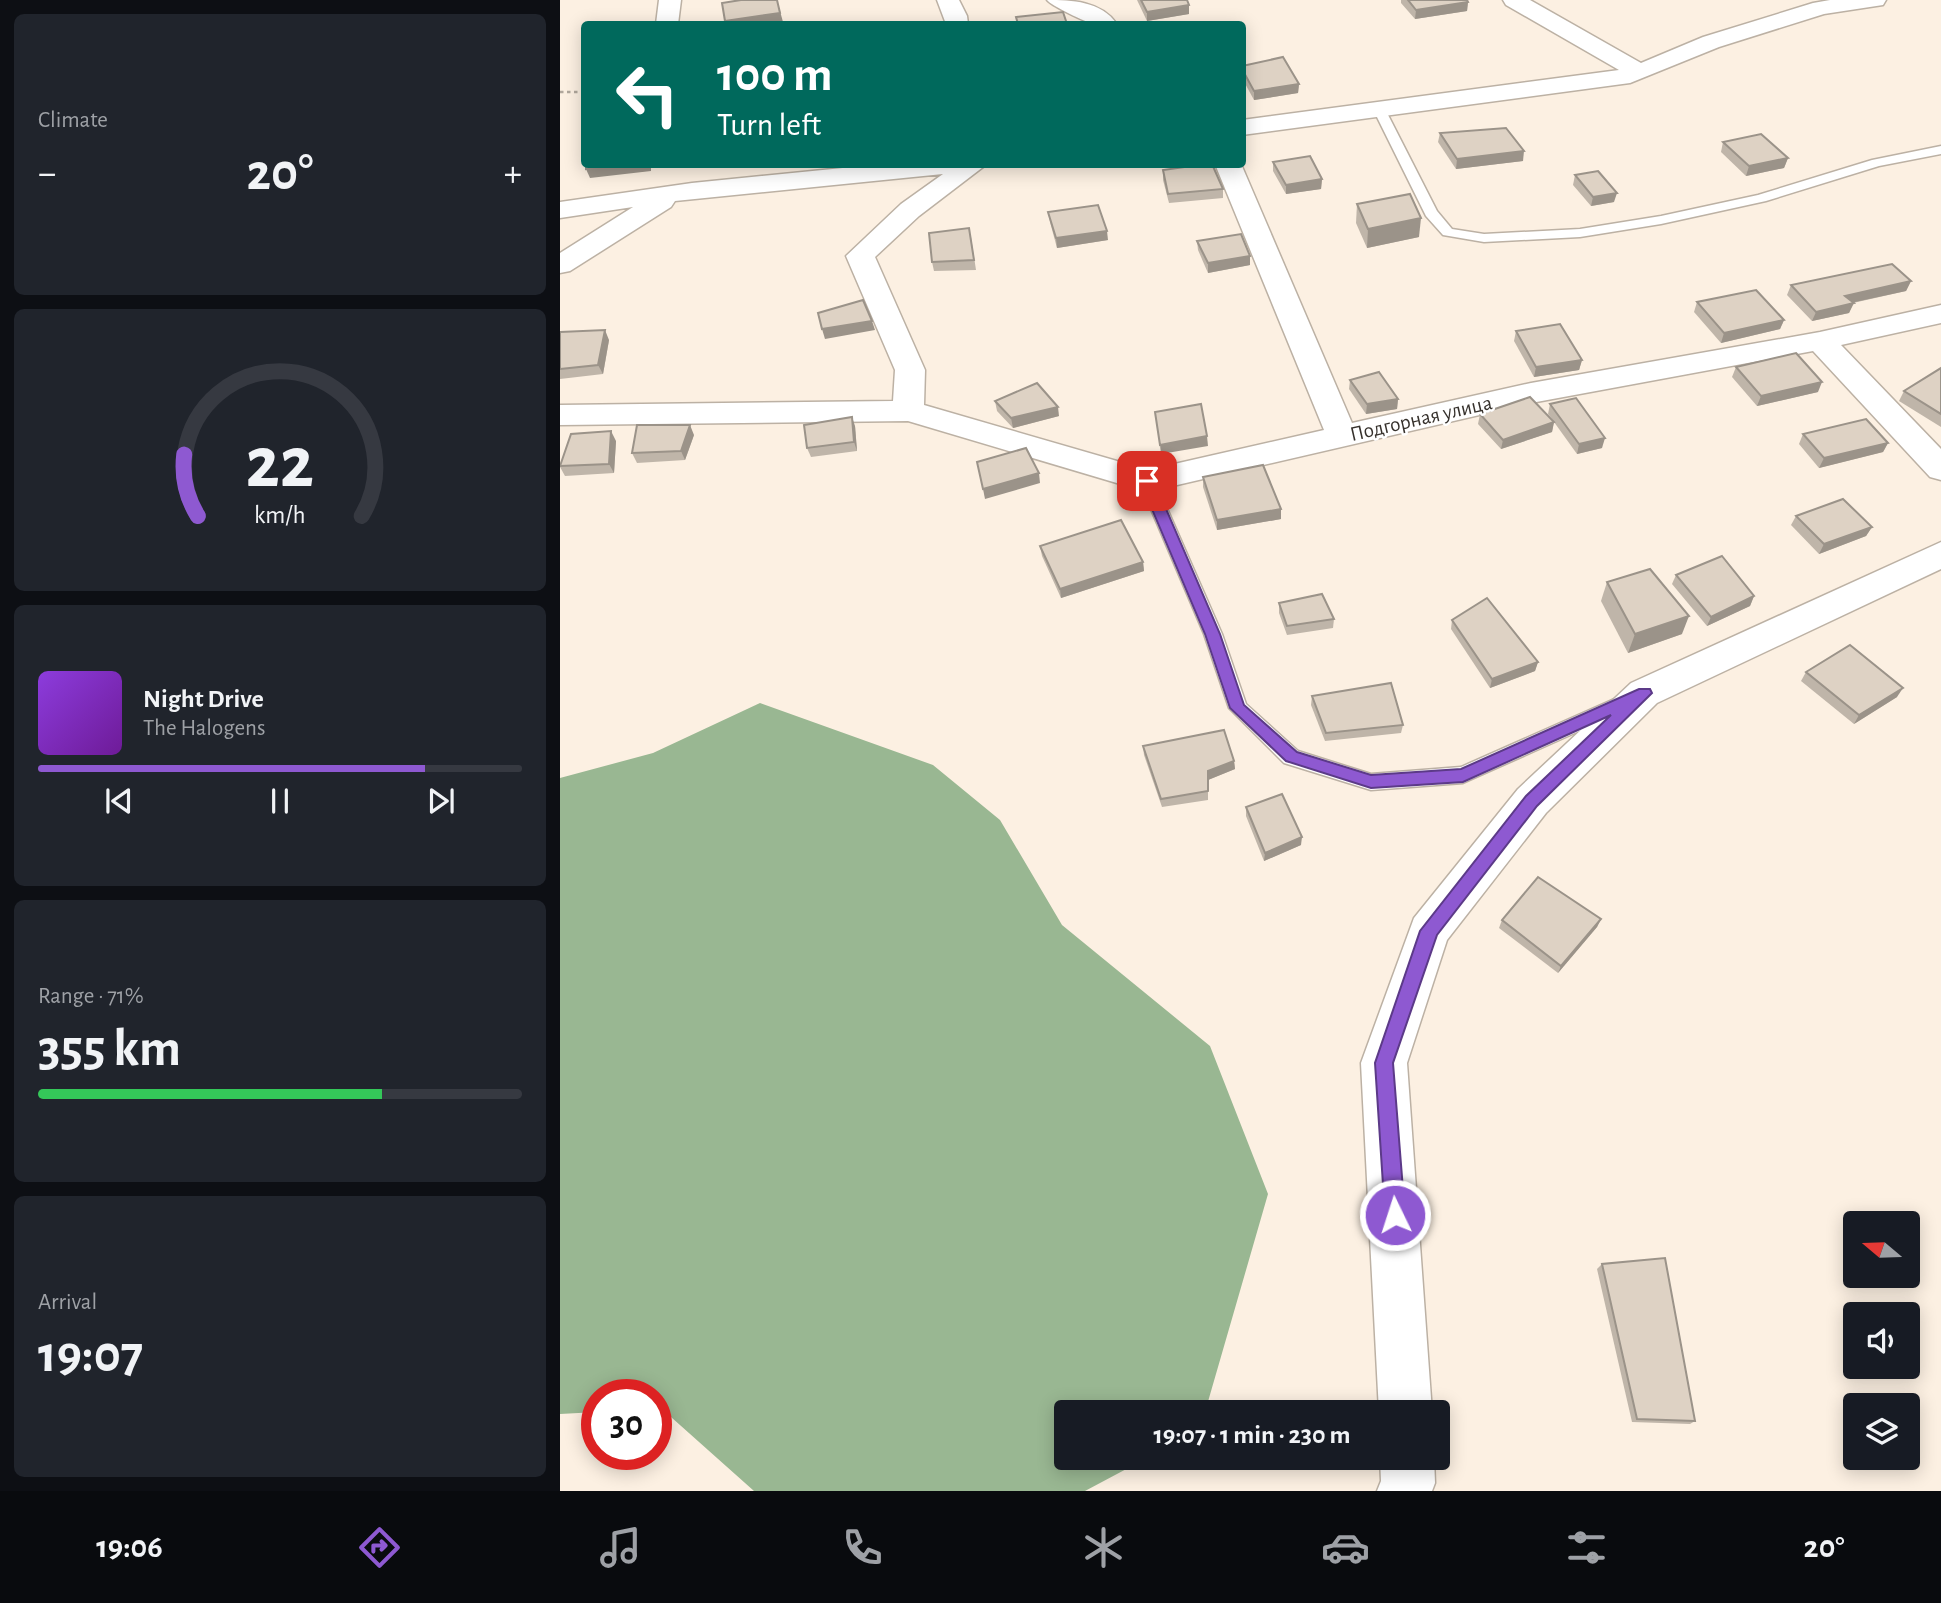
<!DOCTYPE html>
<html lang="en">
<head>
<meta charset="utf-8">
<style>
  :root { --surface:#171b24; --page:#20242c; --text:#f1f3f6; --muted:#9ea1a6; --line:#363941; --accent:#8e59d1 }
  body { margin:0; font-family:"Alegreya Sans",sans-serif; background:var(--page); color:var(--text); height:100vh; display:flex; flex-direction:column; font-size:26px; white-space:nowrap }
  * { box-sizing:border-box; margin:0 }
  p { font-size:23px; color:var(--muted) }
  .icon { flex:none; width:38px; height:38px; fill:none; stroke:currentColor; stroke-width:2; stroke-linecap:round; stroke-linejoin:round }
  .map { position:relative; flex:1; overflow:hidden }
  .details { display:flex; flex-direction:column; gap:14px; padding:14px; background:#0d0f14; width:560px }
  .details>* { flex:none }
  .guide { position:absolute; left:21px; top:21px; width:665px; height:147px; border-radius:7px; box-shadow:0 4px 18px #0003; background:#00695c; color:#fff; overflow:hidden }
  .needle { width:46px; rotate:289deg }
  .tools { position:absolute; left:1283px; top:1211px; display:grid; gap:14px }
  .tools a { display:grid; place-items:center; width:77px; height:77px; border-radius:7px; background:var(--surface); box-shadow:0 4px 18px #0003; font-size:35px }
  .speed { position:absolute; left:21px; top:1379px; display:flex; gap:14px; font-size:35px; font-weight:700; text-align:center }
  .speed>* { display:grid; place-content:center; width:91px; height:91px; border-radius:50%; background:var(--surface); box-shadow:0 4px 18px #0003; line-height:1 }
  .speed .limit { border:10px solid #d22; background:#fff; color:#111 }
  .pin { position:absolute; display:grid; place-items:center; width:60px; height:60px; color:#fff; margin:-30px; border-radius:14px; box-shadow:0 4px 10px #0006 }
  .me { position:absolute; width:77px; margin:-38px; rotate:356deg; stroke-linejoin:round; filter:drop-shadow(0 0 5px #0008) }
  .turn { display:flex; align-items:center; gap:24px; height:147px; padding:0 21px; font-size:32px }
  .turn .icon { width:91px; height:91px; stroke-width:2.5 }
  .turn b { display:block; font-size:49px; line-height:60px }
  .big { font-size:52px; font-weight:700; line-height:1.1 }
  .details .tile { flex:1; display:flex; flex-direction:column; justify-content:center; gap:10px; min-width:0; padding:0 24px; border-radius:10px; background:var(--page) }
  .details .dial { align-items:center; gap:0 }
  .dial svg { height:182px; overflow:visible; fill:none; stroke:var(--line); stroke-width:7; stroke-linecap:round; text-anchor:middle }
  .dial text { fill:var(--text); stroke:none }
  .song { display:flex; align-items:center; gap:21px }
  .cover { width:84px; height:84px; border-radius:10px; background:linear-gradient(135deg,hsl(270 70% 55%),hsl(280 70% 35%)) }
  .played { height:7px; border-radius:4px; background:linear-gradient(90deg,var(--accent) 80%,var(--line) 80%) }
  .keys { display:flex; justify-content:space-around; direction:ltr }
  .heat { display:flex; justify-content:space-between; align-items:center; font-size:38px; direction:ltr }
  .charge { height:10px; border-radius:5px; background:linear-gradient(90deg,#34c759 71%,var(--line) 0) }
  .trip { position:absolute; left:494px; top:1400px; width:396px; height:70px; border-radius:7px; background:var(--surface); box-shadow:0 4px 18px #0003; font-weight:700; line-height:70px; text-align:center }
  .tab-bar { display:flex; height:112px; justify-content:space-around; align-items:center; background:#090b0e; color:var(--muted) }
  .tab-bar .icon { width:49px; height:49px }
  .tab-bar .selected { color:var(--accent) }
  .tab-bar b { font-size:32px; color:var(--text) }
  main { display:flex; flex:1; min-height:0 }
  .map>svg:first-child { display:block }
</style>
</head>
<body>
<main>
<section class="details">
<div class="tile"><p>Climate</p>
<div class="heat"><a>−</a><b class="big">20°</b><a>+</a></div>
</div>
<div class="tile dial"><svg viewBox="0 0 100 80">
<path d="M14 69A42 42 0 1 1 86 69"/>
<path d="M14 69A42 42 0 0 1 8 42" stroke="#8e59d1"/>
<text x="50" y="56" font-size="32" font-weight="700">22</text>
<text x="50" y="72" font-size="11">km/h</text>
</svg></div>
<div class="tile">
<div class="song"><i class="cover"></i><div><b>Night Drive</b><p>The Halogens</p></div></div>
<div class="played"></div>
<div class="keys"><svg class="icon" aria-label="previous" viewBox="0 0 24 24"><path d="M18 5L8 12l10 7zM5 5v14"/></svg><svg class="icon" aria-label="pause" viewBox="0 0 24 24"><path d="M8 5v14M16 5v14"/></svg><svg class="icon" aria-label="next" viewBox="0 0 24 24"><path d="M6 5l10 7-10 7zM19 5v14"/></svg></div>
</div>
<div class="tile"><p>Range · 71%</p><b class="big">355 km</b><div class="charge"></div></div>
<div class="tile"><p>Arrival</p><b class="big">19:07</b></div>
</section>
<div class="map">
<svg width="1381" height="1491" viewBox="0 0 1381 1491">
  <rect width="100%" height="100%" fill="#fcf0e2"/>
  <path fill="#99b792" d="M200,703l173,62 67,55 62,105 148,121 58,148 -63,218h-139v46h81l-62,33h-331l-92,-82h-6v-14h-59v17l-37,2v-636l93,-25z"/>
  <g fill="none" stroke-linecap="round" stroke-linejoin="round">
    <g stroke="#bcb1a4" stroke-width="3">
      <g id="service">
        <path d="M820,107l6,4 51,100 15,18 32,5 96,-5 81,-13 97,-21 114,-35 69,-14v8l-62,12 -113,35 -105,23 -81,13 -96,5 -41,-7 -17,-19 -52,-105z"/>
        <path d="M587,475l8,6 67,153 24,70 52,47 73,23 90,-7 151,-67 7,-2 7,2 2,5 -2,5 -163,73 -92,7 -87,-27 -55,-55 -25,-74 -65,-153z"/>
      </g>
    </g>
    <g stroke="#bcb1a4" stroke-width="3">
      <g id="minor">
        <path d="M99,0h22l-3,24h-22z"/>
        <path d="M377,0h22l8,16 1,8h-22z"/>
        <path d="M487,0c25,0 54,1 70,24 -7,1 -16,2 -23,0 -7,-1 -44,-19 -47,-24z"/>
        <path d="M943,0h27l111,63 62,-26 110,-34 17,-3h56l-3,5 -59,9 -105,33 -89,36 -388,52v-15l377,-50 -113,-65z"/>
        <path d="M323,164h104l-68,52 -44,41 50,113 -1,35 224,65 176,-40 -109,-266h26l111,259 179,-40 289,-51 121,-27v18l-100,22 100,104v31l-11,-3 -117,-126 -282,52 -384,89 -239,-71 -348,4v-20l333,-4 2,-31 -49,-114 55,-52 42,-30 -268,27 -4,6 -101,64 -10,2v-20l73,-46 -73,11v-16l132,-19z"/>
        <path d="M1381,542v27l-284,134 -111,110 -99,127 -40,123 25,349h-53l-18,-349 53,-145 104,-129 113,-106z"/>
        <path d="M820,1458h54l1,25 -3,8h-55l4,-10z"/>
      </g>
    </g>
    <path stroke="#b0a79c" stroke-width="2.5" stroke-dasharray="3.5 3.5" stroke-linecap="butt" d="M0,92h24"/>
    <use href="#service" fill="#fff" fill-rule="evenodd"/>
    <use href="#minor" fill="#fff" fill-rule="evenodd"/>
  </g>
  <g fill="#bfb5a9">
    <path d="M577,0h50l2,14 -42,7z"/>
    <path d="M841,0h66l1,2 -1,9 -52,8 -14,-16z"/>
    <path d="M682,66l57,18 -1,9 -44,7 -12,-22z"/>
    <path d="M880,133l83,28 -67,8 -18,-27z"/>
    <path d="M1163,142l65,16 -4,10 -38,8 -25,-24z"/>
    <path d="M713,162l49,17 -1,10 -35,5 -13,-23z"/>
    <path d="M603,170l60,19v9l-54,5 -6,-23z"/>
    <path d="M1015,175l39,27 -23,4 -18,-21z"/>
    <path d="M797,204l62,33 -52,11 -11,-25z"/>
    <path d="M488,212l60,28 -51,8 -7,-26z"/>
    <path d="M411,237l5,33 -42,1 -2,-9z"/>
    <path d="M637,241l53,24 -42,8 -10,-23z"/>
    <path d="M1351,281l-5,10 -53,12 -4,10 -37,8 -25,-26 4,-10z"/>
    <path d="M1137,302l87,18 -4,9 -59,14 -27,-31z"/>
    <path d="M956,331l66,29 -3,10 -45,7 -20,-36z"/>
    <path d="M0,332l49,8 -6,34 -43,5z"/>
    <path d="M1176,367l82,25 -61,14 -25,-29z"/>
    <path d="M1381,368v59l-42,-26 5,-10z"/>
    <path d="M790,380l48,19 -1,10 -31,5 -17,-25z"/>
    <path d="M435,401l64,15 -46,12 -16,-17z"/>
    <path d="M990,404l52,44 -25,6 -23,-32 -2,10 -51,17 -23,-25 2,-10 73,6 -5,-6z"/>
    <path d="M295,426l2,25 -46,6 -4,-9z"/>
    <path d="M1243,434l85,9 -5,9 -64,16 -20,-24z"/>
    <path d="M134,435l-9,25 -48,3 -5,-10z"/>
    <path d="M56,441l-2,32 -49,3 -5,-9v-2z"/>
    <path d="M643,477l78,42 -64,11 -14,-43z"/>
    <path d="M1236,516l76,11 -6,9 -47,18 -28,-29z"/>
    <path d="M480,546l103,16 1,9 -83,27 -19,-42z"/>
    <path d="M1116,575l78,21 -4,10 -43,20 -35,-42z"/>
    <path d="M1047,582l75,52 -54,19 -27,-52z"/>
    <path d="M719,603l55,16 -1,9 -46,7 -8,-22z"/>
    <path d="M892,620l86,42 -3,9 -45,17 -39,-59z"/>
    <path d="M1246,672l91,25 -43,27 -53,-43z"/>
    <path d="M752,696l91,29 -2,8 -76,8 -14,-36z"/>
    <path d="M583,746l91,15 1,8 -27,11v20l-46,7 -18,-52z"/>
    <path d="M686,807l55,38 -37,16 -18,-45z"/>
    <path d="M1041,919l-4,8 -39,46 -59,-45 3,-8z"/>
    <path d="M1042,1264l93,157 -5,3 -58,-2 -35,-153z"/>
  </g>
  <g fill="#9b9389">
    <path d="M217,0l6,22 -15,2h-42l-1,-3z"/>
    <path d="M908,2l-1,9 -52,8 1,-9z"/>
    <path d="M629,5v9l-42,7v-9z"/>
    <path d="M739,84l-1,9 -44,7v-9z"/>
    <path d="M964,151l-1,10 -67,8 1,-10z"/>
    <path d="M1228,158l-4,10 -38,8 3,-10z"/>
    <path d="M64,164h27v7l-61,7 -4,-9z"/>
    <path d="M762,179l-1,10 -35,5v-9z"/>
    <path d="M1057,193l-3,9 -23,4 2,-9z"/>
    <path d="M861,218l-2,19 -52,11 1,-19z"/>
    <path d="M547,231l1,9 -51,8 -1,-10z"/>
    <path d="M690,256v9l-42,8v-10z"/>
    <path d="M1351,281l-5,10 -65,14 4,-9z"/>
    <path d="M1294,303l-5,10 -37,8 4,-9z"/>
    <path d="M1224,320l-4,9 -59,14 3,-10z"/>
    <path d="M312,321l3,9 -50,9 -3,-10z"/>
    <path d="M45,330l4,10 -6,34 -5,-9z"/>
    <path d="M1022,360l-3,10 -45,7 2,-10z"/>
    <path d="M1262,382l-4,10 -61,14 4,-10z"/>
    <path d="M838,399l-1,10 -31,5 1,-10z"/>
    <path d="M498,407l1,9 -46,12 -2,-10z"/>
    <path d="M292,417l3,9 2,25 -3,-9z"/>
    <path d="M994,422l-2,10 -51,17 2,-9z"/>
    <path d="M130,425l4,10 -9,25 -4,-9z"/>
    <path d="M51,431l5,10 -2,32 -5,-9z"/>
    <path d="M647,436l1,10 -47,8 -1,-9z"/>
    <path d="M1045,438l-3,10 -25,6 2,-10z"/>
    <path d="M1328,443l-5,9 -64,16 5,-10z"/>
    <path d="M479,473l1,10 -55,16 -2,-10z"/>
    <path d="M721,509v10l-64,11v-10z"/>
    <path d="M1312,527l-6,9 -47,18 5,-10z"/>
    <path d="M583,562l1,9 -83,27 -1,-9z"/>
    <path d="M1194,596l-4,10 -43,20 4,-9z"/>
    <path d="M1129,616l-7,18 -54,19 7,-19z"/>
    <path d="M978,662l-3,9 -45,17 2,-9z"/>
    <path d="M1343,688l-6,9 -43,27 5,-9z"/>
    <path d="M674,761l1,8 -27,11v20v-29z"/>
    <path d="M742,837l-1,8 -37,16 1,-8z"/>
    <path d="M1041,919l-4,8 -39,46 3,-7z"/>
  </g>
  <g fill="#ded2c4" stroke="#9b9389" stroke-width="2">
    <path d="M181,0h36l3,13 -55,8 -3,-18z"/>
    <path d="M581,0h46l2,5 -42,7z"/>
    <path d="M848,0h59l1,2 -52,8z"/>
    <path d="M503,12l4,12h-49l-2,-7z"/>
    <path d="M723,57l16,27 -45,7 -12,-22v-3z"/>
    <path d="M946,128l18,23 -67,8 -17,-26z"/>
    <path d="M1201,134l27,24 -39,8 -26,-24z"/>
    <path d="M750,156l12,23 -36,6 -13,-23z"/>
    <path d="M26,164h38l-38,5z"/>
    <path d="M646,164h6l11,25 -55,5 -5,-24z"/>
    <path d="M1038,171l19,22 -24,4 -18,-22z"/>
    <path d="M850,194l11,24 -53,11 -11,-25z"/>
    <path d="M538,205l9,26 -51,7 -8,-26z"/>
    <path d="M409,228l5,32 -42,2 -3,-29z"/>
    <path d="M681,234l9,22 -42,7 -11,-22z"/>
    <path d="M1332,264l19,17 -66,15 9,7 -38,9 -25,-27z"/>
    <path d="M1196,290l28,30 -60,13 -27,-31z"/>
    <path d="M303,300l9,21 -50,8 -4,-16z"/>
    <path d="M1000,324l22,36 -46,7 -20,-36z"/>
    <path d="M45,330l-7,35 -38,4v-37z"/>
    <path d="M1236,353l26,29 -61,14 -25,-29z"/>
    <path d="M1381,368v46l-37,-23z"/>
    <path d="M819,372l19,27 -31,5 -17,-24z"/>
    <path d="M477,383l21,24 -47,11 -16,-17z"/>
    <path d="M970,397l24,25 -51,18 -23,-26z"/>
    <path d="M1016,398l29,40 -26,6 -29,-40z"/>
    <path d="M641,404l6,32 -47,9 -5,-33z"/>
    <path d="M292,417l2,25 -47,6 -3,-23z"/>
    <path d="M1306,419l22,24 -64,15 -21,-24z"/>
    <path d="M77,425h53l-9,26 -49,2z"/>
    <path d="M51,431l-2,33 -49,2 11,-32z"/>
    <path d="M466,448l13,25 -56,16 -6,-27z"/>
    <path d="M703,465l18,44 -64,11 -14,-43z"/>
    <path d="M1283,499l29,28 -48,17 -28,-28z"/>
    <path d="M561,520l22,42 -83,27 -20,-43z"/>
    <path d="M1162,556l32,40 -43,21 -35,-42z"/>
    <path d="M1090,569l39,47 -54,18 -28,-52z"/>
    <path d="M762,594l12,25 -47,7 -8,-23z"/>
    <path d="M927,598l51,64 -46,17 -40,-59z"/>
    <path d="M1290,645l53,43 -44,27 -53,-43z"/>
    <path d="M831,683l12,42 -77,8 -14,-37z"/>
    <path d="M664,730l10,31 -26,10v20l-47,8 -18,-53z"/>
    <path d="M722,794l20,43 -37,16 -19,-46z"/>
    <path d="M978,877l63,42 -40,47 -59,-46z"/>
    <path d="M1105,1258l30,163 -58,-2 -35,-155z"/>
  </g>
  <path fill="#8e59d1" stroke="#5c3a88" stroke-width="2" d="M587,477l7,4 66,153 24,71 53,47 74,23 90,-6 178,-80h11l2,4 -115,113 -100,129 -44,128 12,152 -3,7 -7,3 -7,-3 -3,-7 -10,-152 45,-132 106,-135 85,-81 -148,67 -92,6 -85,-27 -56,-53 -25,-74 -65,-153z"/>
  <g text-anchor="middle" stroke-width="5" stroke-linejoin="round" paint-order="stroke">
    <g font-size="21" fill="#36312c" stroke="#fff">
      <text transform="translate(861 418) rotate(-13)" y="7">Подгорная улица</text>
    </g>
  </g>
</svg>
<div class="tools">
<a><svg class="needle" viewBox="-14 -14 28 28"><path d="M0-13l5 13h-10z" fill="#e53935"/><path d="M0 13l5-13h-10z" fill="#9ea1a6"/></svg></a>
<a><svg class="icon" aria-label="sound" viewBox="0 0 24 24"><path d="M4 9h4l5-4v14l-5-4H4zM17 9q2 3 0 6"/></svg></a>
<a><svg class="icon" aria-label="layers" viewBox="0 0 24 24"><path d="M12 4l9 5-9 5-9-5zM3 14l9 5 9-5"/></svg></a>
</div>
<div class="speed"><div class="limit">30</div></div>
<div class="pin" style="left:587px;top:481px;background:#d93025"><svg class="icon" aria-label="arrive" viewBox="0 0 24 24"><path d="M6 21V4h12l-3 4 3 4H6"/></svg></div>
<svg class="me" style="left:835px;top:1215px" viewBox="-20 -20 40 40"><circle r="17" fill="#8e59d1" stroke="#fff" stroke-width="3"/><path d="M0-11L8 9 0 5-8 9z" fill="#fff"/></svg>
<div class="trip">19:07 · 1 min · 230 m</div>
<div class="guide">
<div class="turn"><svg class="icon" aria-label="left" viewBox="0 0 24 24"><path d="M17 20v-9H6M10 6l-5 5 5 5"/></svg><div><b>100 m</b>Turn left</div></div>
</div>
</div>
</main>
<nav class="tab-bar">
<b>19:06</b>
<svg class="icon selected" aria-label="directions" viewBox="0 0 24 24"><path d="M12 3l9 9-9 9-9-9zM9 14v-3h6M13 9l2 2-2 2"/></svg>
<svg class="icon" aria-label="music" viewBox="0 0 24 24"><path d="M9 18V5l10-2v13"/><circle cx="6" cy="18" r="3"/><circle cx="16" cy="16" r="3"/></svg>
<svg class="icon" aria-label="phone" viewBox="0 0 24 24"><path d="M5 4h4l2 5-3 2q2 4 5 5l2-3 5 2v4C11 20 4 13 5 4z"/></svg>
<svg class="icon" aria-label="climate" viewBox="0 0 24 24"><path d="M12 3v18M4 7l16 10M4 17L20 7"/></svg>
<svg class="icon" aria-label="car" viewBox="0 0 24 24"><path d="M5 17H2v-5l4-1 3-4h7l3 4 3 1v5h-3M9 17h6M6 11h13"/><circle cx="7" cy="17" r="2"/><circle cx="17" cy="17" r="2"/></svg>
<svg class="icon" aria-label="filters" viewBox="0 0 24 24"><path d="M4 7h16M4 17h16"/><circle cx="9" cy="7" r="2"/><circle cx="15" cy="17" r="2"/></svg>
<b>20°</b>
</nav>
</body>
</html>
